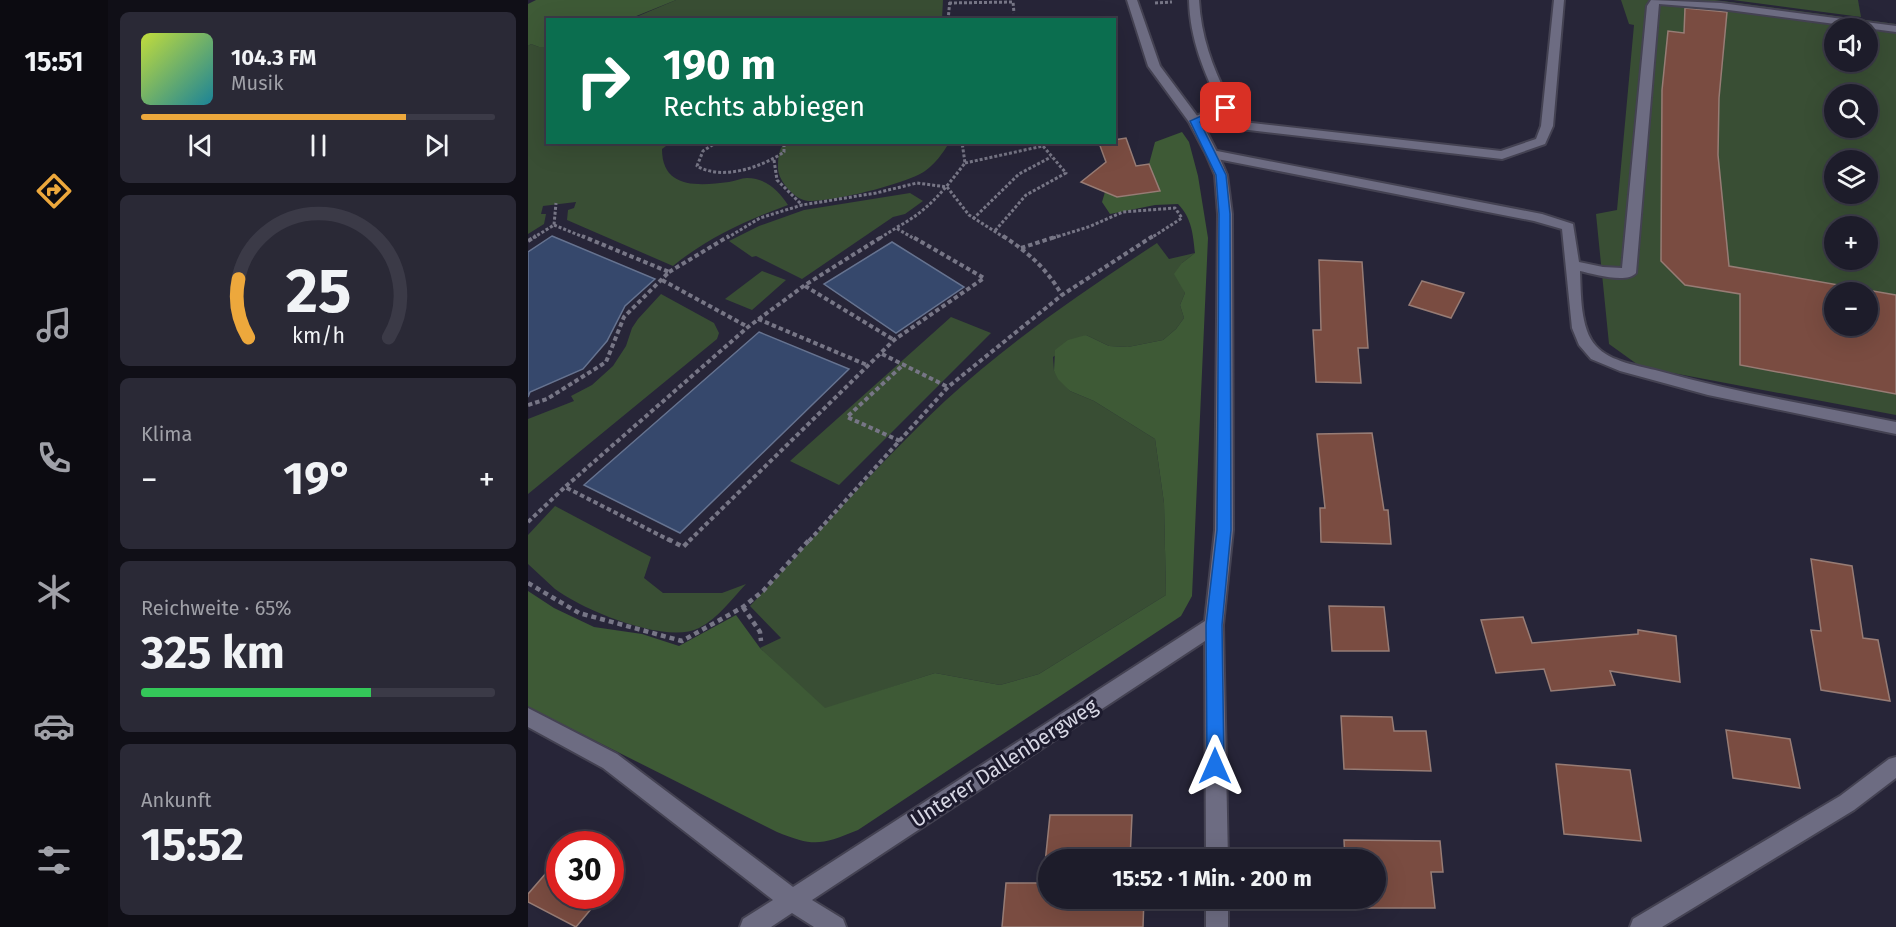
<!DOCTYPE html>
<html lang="de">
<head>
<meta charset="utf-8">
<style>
  :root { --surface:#1d1c2a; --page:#2a2936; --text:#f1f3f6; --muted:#a0a1a8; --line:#3b3a47; --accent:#eda83c }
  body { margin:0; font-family:"Fira Sans",sans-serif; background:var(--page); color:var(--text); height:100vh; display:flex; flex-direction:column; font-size:22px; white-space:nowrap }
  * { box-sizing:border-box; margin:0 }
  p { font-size:20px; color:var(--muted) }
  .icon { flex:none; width:33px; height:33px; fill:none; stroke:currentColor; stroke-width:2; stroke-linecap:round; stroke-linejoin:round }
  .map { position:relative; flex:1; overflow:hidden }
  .panel { display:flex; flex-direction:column; gap:12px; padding:12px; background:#100f17; width:420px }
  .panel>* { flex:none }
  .top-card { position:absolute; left:18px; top:18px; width:570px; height:126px; border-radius:0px; box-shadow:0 6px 24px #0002,0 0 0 2px var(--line); background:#0b6e4f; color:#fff; overflow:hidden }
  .fabs { position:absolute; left:1296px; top:18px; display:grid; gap:12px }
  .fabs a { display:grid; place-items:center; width:54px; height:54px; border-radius:50%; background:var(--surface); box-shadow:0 6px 24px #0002,0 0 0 2px var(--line); font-size:30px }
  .speed { position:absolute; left:18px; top:831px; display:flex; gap:12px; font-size:30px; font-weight:700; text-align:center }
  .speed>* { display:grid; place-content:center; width:78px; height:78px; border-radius:50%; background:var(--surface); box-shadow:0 6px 24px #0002,0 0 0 2px var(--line); line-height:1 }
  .speed .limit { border:9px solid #d22; background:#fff; color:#111 }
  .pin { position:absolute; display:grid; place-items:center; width:51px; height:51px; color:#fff; margin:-26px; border-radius:12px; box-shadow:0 3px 9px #0006 }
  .me { position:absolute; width:66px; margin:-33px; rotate:0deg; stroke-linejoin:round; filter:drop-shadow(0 0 4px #0008) }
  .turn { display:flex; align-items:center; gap:21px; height:126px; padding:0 18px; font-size:27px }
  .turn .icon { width:78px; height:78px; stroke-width:2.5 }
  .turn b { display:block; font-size:42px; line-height:51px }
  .big { font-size:45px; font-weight:700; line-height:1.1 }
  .panel .widget { flex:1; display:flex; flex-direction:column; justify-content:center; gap:9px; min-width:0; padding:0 21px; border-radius:9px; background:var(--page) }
  .panel .dial { align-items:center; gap:0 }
  .dial svg { height:156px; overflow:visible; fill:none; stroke:var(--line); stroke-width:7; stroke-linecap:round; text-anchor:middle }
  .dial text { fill:var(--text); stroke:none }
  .song { display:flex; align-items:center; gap:18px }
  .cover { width:72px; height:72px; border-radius:9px; background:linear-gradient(135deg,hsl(70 70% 55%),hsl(190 70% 35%)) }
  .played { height:6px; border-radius:3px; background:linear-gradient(90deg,var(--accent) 75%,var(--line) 75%) }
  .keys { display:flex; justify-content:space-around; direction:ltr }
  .heat { display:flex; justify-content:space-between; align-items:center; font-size:33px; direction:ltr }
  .charge { height:9px; border-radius:4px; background:linear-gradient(90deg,#34c759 65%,var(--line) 0) }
  .trip { position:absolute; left:510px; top:849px; width:348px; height:60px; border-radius:30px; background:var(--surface); box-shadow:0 6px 24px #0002,0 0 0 2px var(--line); font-weight:700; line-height:60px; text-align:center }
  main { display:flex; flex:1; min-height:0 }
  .dock { display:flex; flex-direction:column; width:108px; justify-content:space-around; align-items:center; background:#0c0b11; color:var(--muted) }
  .dock .icon { width:42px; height:42px }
  .dock .on { color:var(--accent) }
  .dock b { font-size:27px; color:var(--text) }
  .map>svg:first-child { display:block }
</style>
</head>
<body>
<main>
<nav class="dock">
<b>15:51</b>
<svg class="icon on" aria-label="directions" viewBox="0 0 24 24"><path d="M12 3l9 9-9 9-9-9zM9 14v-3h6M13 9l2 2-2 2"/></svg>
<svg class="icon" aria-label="music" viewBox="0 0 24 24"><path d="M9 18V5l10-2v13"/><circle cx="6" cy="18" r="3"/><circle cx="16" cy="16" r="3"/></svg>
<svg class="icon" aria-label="phone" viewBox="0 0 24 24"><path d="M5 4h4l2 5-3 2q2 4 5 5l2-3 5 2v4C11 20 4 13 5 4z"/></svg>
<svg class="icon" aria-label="climate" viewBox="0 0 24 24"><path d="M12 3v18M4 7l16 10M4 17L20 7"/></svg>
<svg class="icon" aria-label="car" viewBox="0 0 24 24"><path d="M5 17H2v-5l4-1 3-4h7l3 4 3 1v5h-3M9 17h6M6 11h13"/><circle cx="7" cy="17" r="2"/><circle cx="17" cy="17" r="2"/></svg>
<svg class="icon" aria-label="filters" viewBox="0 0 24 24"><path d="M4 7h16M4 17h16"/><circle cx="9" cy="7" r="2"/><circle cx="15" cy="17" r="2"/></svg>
</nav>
<section class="panel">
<div class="widget">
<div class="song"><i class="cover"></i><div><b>104.3 FM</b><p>Musik</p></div></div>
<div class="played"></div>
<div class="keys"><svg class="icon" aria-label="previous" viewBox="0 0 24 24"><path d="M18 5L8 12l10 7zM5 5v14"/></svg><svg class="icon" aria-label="pause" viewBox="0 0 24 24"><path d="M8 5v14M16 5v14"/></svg><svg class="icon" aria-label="next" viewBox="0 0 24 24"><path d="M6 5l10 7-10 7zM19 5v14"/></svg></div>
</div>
<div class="widget dial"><svg viewBox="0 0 100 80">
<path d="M14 69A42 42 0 1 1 86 69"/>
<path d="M14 69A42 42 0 0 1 9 39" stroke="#eda83c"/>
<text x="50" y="56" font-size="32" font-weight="700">25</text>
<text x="50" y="72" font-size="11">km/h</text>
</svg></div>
<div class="widget"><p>Klima</p>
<div class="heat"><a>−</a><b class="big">19°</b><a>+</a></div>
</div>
<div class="widget"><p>Reichweite · 65%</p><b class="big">325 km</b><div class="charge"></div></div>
<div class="widget"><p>Ankunft</p><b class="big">15:52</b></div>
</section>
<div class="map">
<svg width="1368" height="927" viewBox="0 0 1368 927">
  <rect width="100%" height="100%" fill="#272538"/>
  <g fill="#394e34" fill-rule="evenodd">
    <path d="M148,0h267l-1,19 -313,1z"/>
    <path d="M1093,0h94l181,24v391l-255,-48 -32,-23 -13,-130 21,-4 17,-185 -5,-1zM1306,28h34v34h-34zM1306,94h34v34h-34zM1306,160h34v34h-34zM1306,226h34v34h-34zM1306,292h34v34h-34z"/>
    <path d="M1205,0h125l3,17z"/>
    <path d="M3,44l8,3h8l1,95 122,1 -8,6c0,40 36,37 67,33 6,-1 12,-4 18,-4 19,0 32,13 41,27 -41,15 -81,33 -115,61l-106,-46 1,-10 6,-2 2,-6 -33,4 -2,8h5l-2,10 -16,10v-188z"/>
    <path d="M257,143v-1l164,1c-7,11 -13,20 -24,28 -19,13 -93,31 -117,30 -13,-1 -29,-19 -30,-32 0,-9 0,-20 7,-26z"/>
    <path d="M382,193l13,8 -18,13 -12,3 -91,62 -46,-23 -4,1 -23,-16 30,-15 45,-16z"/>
    <path d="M629,243l12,16 26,-6 -13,10 -1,20 4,10 -5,12 4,13 -8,11 -13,11 -35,7 -19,-1 -23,-11 -33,22 1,14 16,20 24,10 61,38 9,64 2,92 -127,79 -39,11 -65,-12 -110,36 -65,-61 21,-10 -31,-32c64,-68 127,-141 195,-205 65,-60 139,-110 212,-158z"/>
    <path d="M234,271l24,9 -34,30 -27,-11z"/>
    <path d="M133,294l53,29 5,10 -2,6 -189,155v-75l46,-18 -3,-5 21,-11 21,-19 13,-20 6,-18 6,-9z"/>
    <path d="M423,317l40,16 -152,152 -49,-24z"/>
    <path d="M27,506l96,51 -7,21 19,15h59l24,-9c-15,16 -28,34 -47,44 -33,17 -116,-18 -144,-39 -9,-8 -18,-17 -27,-25v-29z"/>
  </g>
  <g fill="#3e5a36">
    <path d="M8,0h140l-47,19 -81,1 -1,27h-8l-8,-3 -3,2v-42z"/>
    <path d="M654,132l7,10 9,34 10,62 -16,358 -11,20 -323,214c-37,15 -44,17 -81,2l-249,-125v-116l26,17 40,19 48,7 37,12 57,-31 24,33 65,60 110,-35 65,12 39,-11 127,-79 -2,-92 -9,-64 -61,-38 -24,-10 -12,-12 -4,-8 1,-21 13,-10 18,-5 23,11 19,1 35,-7 13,-11 8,-11 -4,-13 5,-12 -11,-19 8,-11 13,-10c-2,-18 -3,-35 -17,-49l-23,1 -45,9 -8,-12 3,-10 12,5 43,-6 -11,-27 6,-22z"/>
  </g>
  <g fill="#36486c" stroke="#667390" stroke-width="1.5">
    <path d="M24,236l103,43 -30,27 -18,35 -24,28 -53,23 -2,5v-145z"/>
    <path d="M364,242l72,45 -68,46 -72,-49z"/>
    <path d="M231,332l90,37 -169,164 -96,-48z"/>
  </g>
  <g fill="#7a4c41" stroke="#977c75" stroke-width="1.5" fill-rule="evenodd">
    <path d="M1157,8l42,4 -8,86 -1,57 11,111 167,29v99l-156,-29v-71l-55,-9 -24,-24 1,-171 6,-59 16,2zM1306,292h34v34h-34z"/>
    <path d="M598,138l10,28 13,-2 11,27 -43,6 -36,-15 25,-20 -7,-19 15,-1v-2z"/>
    <path d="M791,260l43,2 6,86h-10l3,35 -45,-1 -3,-52h8z"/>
    <path d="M894,281l42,12 -13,25 -42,-13z"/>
    <path d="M844,433l12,77h4l3,34 -70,-2 -1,-34h5l-8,-74z"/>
    <path d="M1283,559l41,7 11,72 15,2 12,61 -69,-11 -10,-60 10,1z"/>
    <path d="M801,606l55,1 5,44h-57z"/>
    <path d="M995,617l9,26 106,-9v-4l38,6 4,46 -70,-11 5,14 -64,6 -7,-22 -48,4 -15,-53z"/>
    <path d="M813,716l51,1 2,14h32l5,40 -87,-2z"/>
    <path d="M1198,730l64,9 10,49 -67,-10z"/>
    <path d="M1028,764l74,6 11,71 -77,-7z"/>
    <path d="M522,815h82l-2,45h-82v38h96l-1,29h-141l4,-44h37z"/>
    <path d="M816,840l96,1 3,31h-12l4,36h-86l-1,-10h28v-38h-31z"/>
    <path d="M32,857v39h42l-26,31 -48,-25v-8z"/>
  </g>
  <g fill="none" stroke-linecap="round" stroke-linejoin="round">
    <g stroke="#444252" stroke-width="4">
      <g id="service">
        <path d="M661,0h10c2,36 13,66 29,98 5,9 7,17 15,24l258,29 35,-12 5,-13 13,-126h10l-11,126 -8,18 -43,15 -262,-30 -8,-4 -9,-12 -24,11h-8v-6l29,-12c-16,-35 -30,-66 -31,-106z"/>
        <path d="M1123,0l70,3 175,23v6l-175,-23 -62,-5 -23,269c-9,11 -43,1 -56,-2 1,22 0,58 16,75 14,16 44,20 63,25 78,22 158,35 237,51v12l-188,-39 -88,-24 -29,-12 -12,-14 -7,-17 -10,-99 -28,-8 -322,-63 -6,-4 6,-4 330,64 31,10 6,38 24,5 19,1 25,-262z"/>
      </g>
    </g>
    <g stroke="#444252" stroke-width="4">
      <g id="minor">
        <path d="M599,0h10l23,66 41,55 17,33 9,21 5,39 1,316 -10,95 5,235h-22l-1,-219 -393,259 31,19 3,8h-32l-22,-14 -21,14h-31l3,-8 30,-19 -170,-132 -75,-41v-19l89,46 176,133 412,-266 10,-91 3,-316 -3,-39 -9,-21 -17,-32 -41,-56z"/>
        <path d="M1368,757v21l-42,32 -192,117h-32l3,-8 207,-123 49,-37z"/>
        <rect x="678" y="898" width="22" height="29"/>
      </g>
    </g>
    <g stroke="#777686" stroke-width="3" stroke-dasharray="3 2" stroke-linecap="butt">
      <path d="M421,3l64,-1 1,11"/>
      <path d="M627,3l17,-1"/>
      <path d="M420,20l2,-20"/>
      <path d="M189,142l-14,9 -6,15c25,15 65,1 87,-14v-10"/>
      <path d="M246,160l3,20 25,25"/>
      <path d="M437,163l78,-17 23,27 -40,22 -32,37"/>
      <path d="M445,219l46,-45 32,-17"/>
      <path d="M26,225l32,13"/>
      <path d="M369,227c30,-15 48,-38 68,-64l-3,-21"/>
      <path d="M5,238l21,-13 2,-22"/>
      <path d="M199,238l33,-20 42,-13 74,-12 41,-10 30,4 22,28 36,23"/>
      <path d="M352,238l16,-10 17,10"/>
      <path d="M525,238l38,-12 32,-14 52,-4 7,10 -31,20"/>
    </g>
    <g stroke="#777686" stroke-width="4" stroke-dasharray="4.5 3" stroke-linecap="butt">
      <path d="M475,236c26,17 43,32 59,59"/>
      <path d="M0,241l8,-5"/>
      <path d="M493,248l37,-12"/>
      <path d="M141,272l60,-36"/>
      <path d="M134,280l86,47"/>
      <path d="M277,286l89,54"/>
      <path d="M230,319l109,46"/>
      <path d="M354,354l66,33"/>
      <path d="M0,405l19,-6 59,-37 18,-45 45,-45 -87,-36"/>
      <path d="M372,441l-53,-24 57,-53"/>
      <path d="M0,522l37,-35"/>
      <path d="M143,541l-106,-54 183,-160 57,-42 78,-49"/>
      <path d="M161,541l205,-201 90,-62 -73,-42"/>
      <path d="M281,541l139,-154 114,-92 91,-59"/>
    </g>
    <g stroke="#777686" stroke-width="4.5" stroke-dasharray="5 4" stroke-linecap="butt">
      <path d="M140,539l15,8 8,-8"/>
      <path d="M0,583l51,30 103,28 61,-34 20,-16 47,-52"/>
      <path d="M215,607l17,25 1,9"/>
    </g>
    <use href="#service" fill="#6d6c82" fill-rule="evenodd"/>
    <use href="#minor" fill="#6d6c82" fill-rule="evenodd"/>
  </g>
  <path fill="#1a73e8" stroke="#114b97" stroke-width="1.5" d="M695,106l8,2 -31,14 26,53 4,39 1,316 -9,95 2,141 -3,5 -6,3 -5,-3 -3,-5 -1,-141 11,-95 2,-316 -3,-39 -26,-54z"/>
  <g text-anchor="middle" stroke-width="6" stroke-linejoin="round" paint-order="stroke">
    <g font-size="21" fill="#d7d7e4" stroke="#1d1b2e">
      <text transform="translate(476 763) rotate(-33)" y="7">Unterer Dallenbergweg</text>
    </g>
  </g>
</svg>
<div class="fabs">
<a><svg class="icon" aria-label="sound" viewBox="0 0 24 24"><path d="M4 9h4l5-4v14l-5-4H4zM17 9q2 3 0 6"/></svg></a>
<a><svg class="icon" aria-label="search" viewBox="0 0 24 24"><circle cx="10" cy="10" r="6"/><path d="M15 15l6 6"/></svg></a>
<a><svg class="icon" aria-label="layers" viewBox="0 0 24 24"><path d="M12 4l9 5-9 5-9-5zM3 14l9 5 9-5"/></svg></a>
<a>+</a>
<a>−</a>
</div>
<div class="speed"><div class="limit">30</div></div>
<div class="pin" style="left:698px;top:108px;background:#d93025"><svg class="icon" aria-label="arrive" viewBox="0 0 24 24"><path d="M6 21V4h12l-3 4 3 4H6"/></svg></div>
<svg class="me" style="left:687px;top:766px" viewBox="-20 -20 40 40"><path d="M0-17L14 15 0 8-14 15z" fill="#1a73e8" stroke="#fff" stroke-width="4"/></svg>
<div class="trip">15:52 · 1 Min. · 200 m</div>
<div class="top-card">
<div class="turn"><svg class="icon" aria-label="right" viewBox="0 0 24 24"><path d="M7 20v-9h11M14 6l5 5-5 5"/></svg><div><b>190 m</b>Rechts abbiegen</div></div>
</div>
</div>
</main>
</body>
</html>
